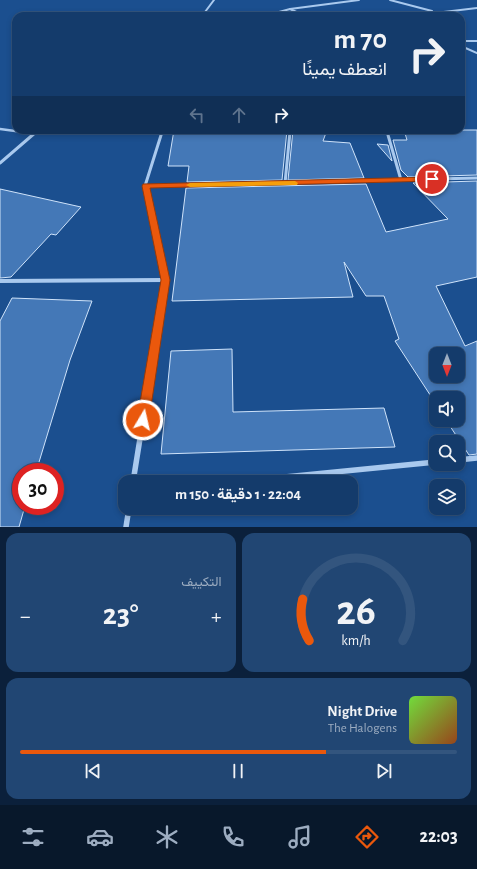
<!DOCTYPE html>
<html lang="ar">
<head>
<meta charset="utf-8">
<style>
  :root { --surface:#143b6b; --page:#214673; --text:#f1f3f6; --muted:#9dadc1; --line:#33557e; --accent:#ea580c }
  body { margin:0; font-family:"Alegreya Sans",Vazirmatn,sans-serif; background:var(--page); color:var(--text); direction:rtl; height:100vh; display:flex; flex-direction:column; font-size:15px; white-space:nowrap }
  * { box-sizing:border-box; margin:0 }
  p { font-size:13px; color:var(--muted) }
  .icon { flex:none; width:22px; height:22px; fill:none; stroke:currentColor; stroke-width:2; stroke-linecap:round; stroke-linejoin:round }
  .map { position:relative; height:527px; overflow:hidden; direction:ltr }
  .side { display:flex; flex-direction:column; gap:6px; padding:6px; background:#0b203b; flex:1 }
  .side>* { flex:none }
  .top-card { position:absolute; left:12px; top:12px; width:453px; height:122px; border-radius:12px; box-shadow:0 2px 6px #0003,0 0 0 1px var(--line); direction:rtl; background:#143b6b; color:var(--text); overflow:hidden }
  .needle { width:26px; rotate:180deg }
  .buttons { position:absolute; left:429px; top:347px; display:grid; gap:8px }
  .buttons a { display:grid; place-items:center; width:36px; height:36px; border-radius:8px; background:var(--surface); box-shadow:0 2px 6px #0003,0 0 0 1px var(--line); font-size:20px }
  .speed { position:absolute; left:12px; top:463px; display:flex; gap:8px; font-size:20px; font-weight:700; text-align:center }
  .speed>* { display:grid; place-content:center; width:52px; height:52px; border-radius:50%; background:var(--surface); box-shadow:0 2px 6px #0003,0 0 0 1px var(--line); line-height:1 }
  .speed .limit { border:6px solid #d22; background:#fff; color:#111 }
  .pin { position:absolute; display:grid; place-items:center; width:34px; height:34px; color:#fff; margin:-17px; border:2px solid #fff; border-radius:50%; box-shadow:0 1px 4px #0007 }
  .me { position:absolute; width:44px; margin:-22px; rotate:9deg; stroke-linejoin:round; filter:drop-shadow(0 0 3px #0008) }
  .turn { display:flex; align-items:center; gap:14px; height:84px; padding:0 12px; font-size:18px }
  .turn .icon { width:52px; height:52px; stroke-width:2.5 }
  .turn b { display:block; font-size:28px; line-height:34px }
  .lanes { display:flex; align-items:center; height:38px; padding:0 12px; background:#0003; justify-content:center; gap:20px; direction:ltr }
  .lanes .off { opacity:.35 }
  .big { font-size:30px; font-weight:700; line-height:1.1 }
  .side .tile { flex:1; display:flex; flex-direction:column; justify-content:center; gap:6px; min-width:0; padding:0 14px; border-radius:12px; background:var(--page) }
  .side .dial { align-items:center; gap:0 }
  .dial svg { height:104px; overflow:visible; fill:none; stroke:var(--line); stroke-width:7; stroke-linecap:round; text-anchor:middle }
  .dial text { fill:var(--text); stroke:none }
  .song { display:flex; align-items:center; gap:12px }
  .cover { width:48px; height:48px; border-radius:6px; background:linear-gradient(135deg,hsl(100 70% 55%),hsl(20 70% 35%)) }
  .played { height:4px; border-radius:2px; background:linear-gradient(90deg,var(--accent) 70%,var(--line) 70%) }
  .keys { display:flex; justify-content:space-around; direction:ltr }
  .heat { display:flex; justify-content:space-between; align-items:center; font-size:22px; direction:ltr }
  .side .tiles { flex:1; display:grid; gap:6px; grid-template-columns:1fr 1fr }
  .tile:last-child { grid-column:span 2 }
  .trip { position:absolute; left:118px; top:475px; width:240px; height:40px; border-radius:12px; background:var(--surface); box-shadow:0 2px 6px #0003,0 0 0 1px var(--line); font-weight:700; line-height:40px; text-align:center; direction:rtl }
  .tabs { display:flex; height:64px; justify-content:space-around; align-items:center; background:#08182b; color:var(--muted) }
  .tabs .icon { width:28px; height:28px }
  .tabs .on { color:var(--accent) }
  .tabs b { font-size:18px; color:var(--text) }
  .map>svg:first-child { display:block }
</style>
</head>
<body>
<div class="map">
<svg width="477" height="527" viewBox="0 0 477 527">
  <rect width="100%" height="100%" fill="#1b4f8f"/>
  <g fill="#4478b7" stroke="#cfe3fa" fill-rule="evenodd">
    <path d="M174,130h113l-5,50 -95,2 2,-16h-21z"/>
    <path d="M293,130h34l-4,11 27,2 14,35 -76,2z"/>
    <path d="M404,130h73v45l-69,2 -7,-7 -8,-30h14z"/>
    <path d="M377,144l11,1 4,16z"/>
    <path d="M477,181v96l-41,9 29,60 12,-5v113l-8,1 -23,-35h12v-22h-22v6l-41,-63 4,-2 -15,-43h-18l-22,-34 9,35 -181,4 14,-113 180,-4 20,48 62,-13 -35,-36zM436,354h22v22h-22z"/>
    <path d="M0,189l81,18 -25,28 -5,-1 -40,43 -11,1z"/>
    <path d="M12,298l80,3 -22,59 -34,112h-15v34h4l-6,21h-19v-206z"/>
    <path d="M232,349l1,63 151,-4 11,39 -234,7 10,-103z"/>
  </g>
  <g fill="none" stroke-linecap="round" stroke-linejoin="round">
    <g stroke="#a9c9ee" stroke-width="2">
      <path d="M390,0l42,11"/>
      <path d="M290,9l69,-9"/>
      <path d="M205,12h74l11,-3 15,7"/>
      <path d="M198,16l7,-4 9,-12"/>
      <path d="M410,16l67,-8"/>
      <path d="M461,41h16"/>
      <path d="M461,46l16,7"/>
    </g>
    <g stroke="#a9c9ee" stroke-width="2.5">
      <path d="M0,129l30,4"/>
      <path d="M35,133l3,-3"/>
      <path d="M161,133l1,-3"/>
      <path d="M290,133v-3"/>
      <path d="M388,133l1,-3"/>
    </g>
    <g stroke="#a9c9ee" stroke-width="3">
      <path d="M22,132l12,1"/>
      <path d="M389,132l-1,3 13,45"/>
      <path d="M0,163l36,-31"/>
      <path d="M285,183l5,-51"/>
      <path d="M145,186l332,-8"/>
      <path d="M155,231l-10,-45 17,-54"/>
    </g>
    <g stroke="#a9c9ee" stroke-width="4">
      <path d="M0,281l165,-1"/>
      <path d="M152,359l13,-79 -11,-50"/>
    </g>
    <g stroke="#a9c9ee" stroke-width="5.5">
      <path d="M458,460l19,-2"/>
      <path d="M133,482l20,-124"/>
      <path d="M233,482l203,-20"/>
      <path d="M126,527l3,-19"/>
    </g>
  </g>
  <path fill="#ea580c" stroke="#983908" d="M432,177l2,1v3l-284,7 20,92 -21,140 -2,4 -4,2 -4,-2 -2,-4 24,-140 -19,-94 1,-2z"/>
  <path fill="#f59e0b" d="M295,181l3,2 -1,2 -107,2 -4,-2 4,-2z"/>
</svg>
<div class="buttons">
<a><svg class="needle" viewBox="-14 -14 28 28"><path d="M0-13l5 13h-10z" fill="#e53935"/><path d="M0 13l5-13h-10z" fill="#9dadc1"/></svg></a>
<a><svg class="icon" aria-label="sound" viewBox="0 0 24 24"><path d="M4 9h4l5-4v14l-5-4H4zM17 9q2 3 0 6"/></svg></a>
<a><svg class="icon" aria-label="search" viewBox="0 0 24 24"><circle cx="10" cy="10" r="6"/><path d="M15 15l6 6"/></svg></a>
<a><svg class="icon" aria-label="layers" viewBox="0 0 24 24"><path d="M12 4l9 5-9 5-9-5zM3 14l9 5 9-5"/></svg></a>
</div>
<div class="speed"><div class="limit">30</div></div>
<div class="pin" style="left:432px;top:179px;background:#d93025"><svg class="icon" aria-label="arrive" viewBox="0 0 24 24"><path d="M6 21V4h12l-3 4 3 4H6"/></svg></div>
<svg class="me" style="left:143px;top:420px" viewBox="-20 -20 40 40"><circle r="17" fill="#ea580c" stroke="#fff" stroke-width="3"/><path d="M0-11L8 9 0 5-8 9z" fill="#fff"/></svg>
<div class="trip">22:04 · 1 دقيقة · 150 m</div>
<div class="top-card">
<div class="turn"><svg class="icon" aria-label="right" viewBox="0 0 24 24"><path d="M7 20v-9h11M14 6l5 5-5 5"/></svg><div><b>70 m</b>انعطف يمينًا</div></div>
<div class="lanes"><svg class="icon off" aria-label="left" viewBox="0 0 24 24"><path d="M17 20v-9H6M10 6l-5 5 5 5"/></svg><svg class="icon off" aria-label="ahead" viewBox="0 0 24 24"><path d="M12 20V5M6 11l6-6 6 6"/></svg><svg class="icon" aria-label="right" viewBox="0 0 24 24"><path d="M7 20v-9h11M14 6l5 5-5 5"/></svg></div>
</div>
</div>
<section class="side">
<div class="tiles">
<div class="tile dial"><svg viewBox="0 0 100 80">
<path d="M14 69A42 42 0 1 1 86 69"/>
<path d="M14 69A42 42 0 0 1 9 37" stroke="#ea580c"/>
<text x="50" y="56" font-size="32" font-weight="700">26</text>
<text x="50" y="72" font-size="11">km/h</text>
</svg></div>
<div class="tile"><p>التكييف</p>
<div class="heat"><a>−</a><b class="big">23°</b><a>+</a></div>
</div>
<div class="tile">
<div class="song"><i class="cover"></i><div><b>Night Drive</b><p>The Halogens</p></div></div>
<div class="played"></div>
<div class="keys"><svg class="icon" aria-label="previous" viewBox="0 0 24 24"><path d="M18 5L8 12l10 7zM5 5v14"/></svg><svg class="icon" aria-label="pause" viewBox="0 0 24 24"><path d="M8 5v14M16 5v14"/></svg><svg class="icon" aria-label="next" viewBox="0 0 24 24"><path d="M6 5l10 7-10 7zM19 5v14"/></svg></div>
</div>
</div>
</section>
<nav class="tabs">
<b>22:03</b>
<svg class="icon on" aria-label="directions" viewBox="0 0 24 24"><path d="M12 3l9 9-9 9-9-9zM9 14v-3h6M13 9l2 2-2 2"/></svg>
<svg class="icon" aria-label="music" viewBox="0 0 24 24"><path d="M9 18V5l10-2v13"/><circle cx="6" cy="18" r="3"/><circle cx="16" cy="16" r="3"/></svg>
<svg class="icon" aria-label="phone" viewBox="0 0 24 24"><path d="M5 4h4l2 5-3 2q2 4 5 5l2-3 5 2v4C11 20 4 13 5 4z"/></svg>
<svg class="icon" aria-label="climate" viewBox="0 0 24 24"><path d="M12 3v18M4 7l16 10M4 17L20 7"/></svg>
<svg class="icon" aria-label="car" viewBox="0 0 24 24"><path d="M5 17H2v-5l4-1 3-4h7l3 4 3 1v5h-3M9 17h6M6 11h13"/><circle cx="7" cy="17" r="2"/><circle cx="17" cy="17" r="2"/></svg>
<svg class="icon" aria-label="filters" viewBox="0 0 24 24"><path d="M4 7h16M4 17h16"/><circle cx="9" cy="7" r="2"/><circle cx="15" cy="17" r="2"/></svg>
</nav>
</body>
</html>
